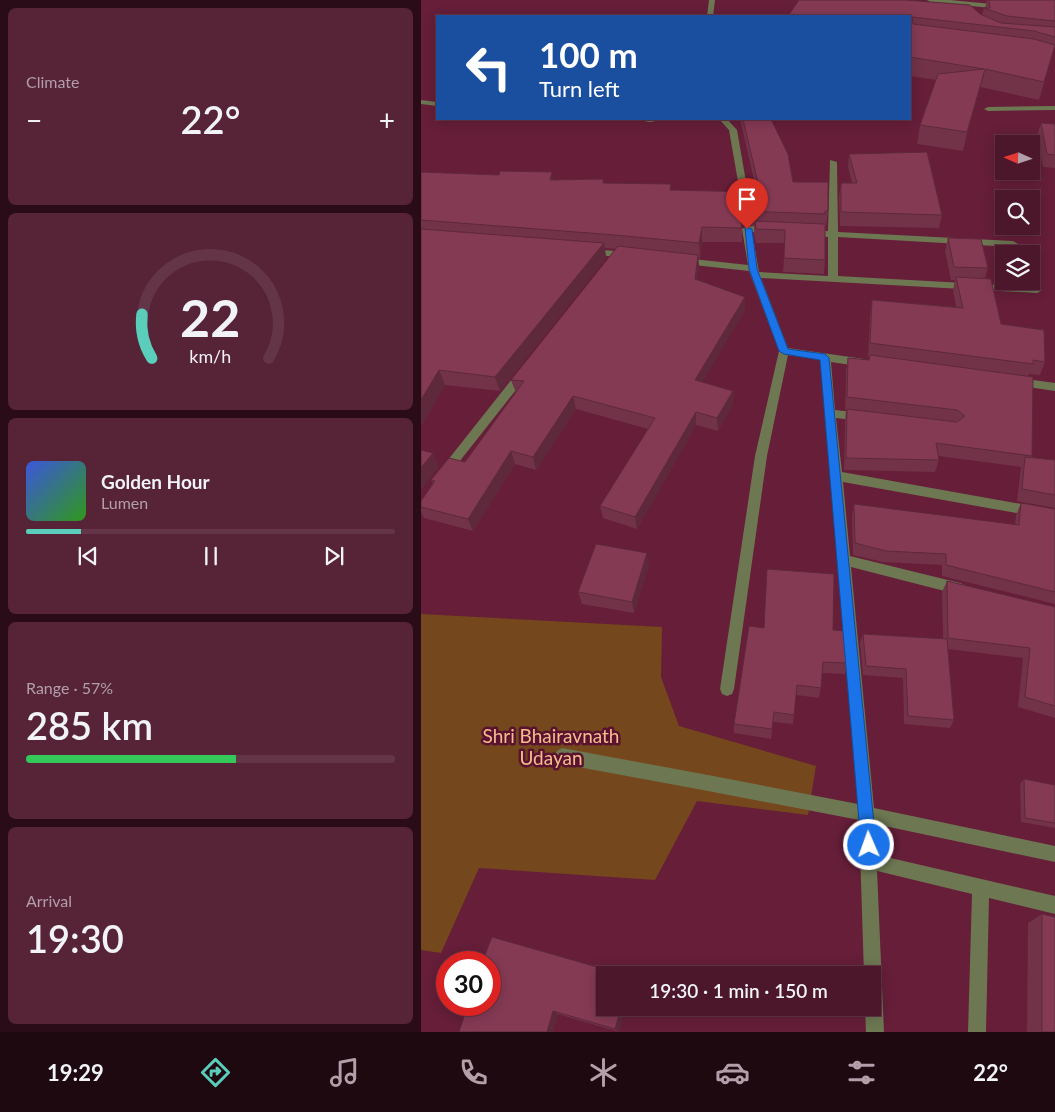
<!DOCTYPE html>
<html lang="en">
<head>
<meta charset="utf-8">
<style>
  :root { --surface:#4c162b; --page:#562337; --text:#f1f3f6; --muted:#b29fa9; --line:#633547; --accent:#5bcebb }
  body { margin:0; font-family:Lato,sans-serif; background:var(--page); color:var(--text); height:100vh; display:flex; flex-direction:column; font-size:19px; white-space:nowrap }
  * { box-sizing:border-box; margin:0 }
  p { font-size:16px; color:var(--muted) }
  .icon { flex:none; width:28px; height:28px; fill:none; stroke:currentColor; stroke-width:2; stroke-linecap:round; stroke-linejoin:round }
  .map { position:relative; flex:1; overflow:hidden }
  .details { display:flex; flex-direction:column; gap:8px; padding:8px; background:#2a0c18; width:421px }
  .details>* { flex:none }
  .guide { position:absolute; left:15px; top:15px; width:475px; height:105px; border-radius:0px; box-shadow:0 2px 12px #0003,0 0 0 1px var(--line); background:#1a4fa0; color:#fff; overflow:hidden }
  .needle { width:32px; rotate:273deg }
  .buttons { position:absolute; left:574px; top:135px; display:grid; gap:10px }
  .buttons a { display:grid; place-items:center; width:45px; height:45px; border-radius:0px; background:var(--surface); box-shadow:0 2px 12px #0003,0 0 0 1px var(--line); font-size:25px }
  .speed { position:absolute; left:15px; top:951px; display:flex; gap:10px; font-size:25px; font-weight:700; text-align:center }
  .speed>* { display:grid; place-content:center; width:65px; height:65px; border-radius:50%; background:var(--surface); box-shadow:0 2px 12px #0003,0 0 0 1px var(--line); line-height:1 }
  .speed .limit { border:8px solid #d22; background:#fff; color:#111 }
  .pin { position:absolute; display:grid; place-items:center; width:42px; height:42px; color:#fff; margin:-51px -21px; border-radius:50% 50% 50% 0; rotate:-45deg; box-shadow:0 0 5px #0007 }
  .pin .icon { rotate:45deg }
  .me { position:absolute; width:55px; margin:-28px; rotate:358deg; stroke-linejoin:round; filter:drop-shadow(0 0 4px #0008) }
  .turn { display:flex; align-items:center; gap:18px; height:105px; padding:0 20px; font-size:22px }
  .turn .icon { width:65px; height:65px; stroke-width:2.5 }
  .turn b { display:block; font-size:35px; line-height:42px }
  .big { font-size:38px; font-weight:600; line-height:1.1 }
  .details .widget { flex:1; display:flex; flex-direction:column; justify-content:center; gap:8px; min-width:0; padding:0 18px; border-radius:8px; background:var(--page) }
  .details .dial { align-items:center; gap:0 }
  .dial svg { height:130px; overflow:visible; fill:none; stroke:var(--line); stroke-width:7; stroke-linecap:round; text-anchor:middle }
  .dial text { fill:var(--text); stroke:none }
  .song { display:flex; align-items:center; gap:15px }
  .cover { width:60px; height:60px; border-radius:8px; background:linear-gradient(135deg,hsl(230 70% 55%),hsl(110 70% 35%)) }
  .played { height:5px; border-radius:2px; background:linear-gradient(90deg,var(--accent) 15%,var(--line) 15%) }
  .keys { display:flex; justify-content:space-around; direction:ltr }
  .heat { display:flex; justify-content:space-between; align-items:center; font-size:28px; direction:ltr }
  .charge { height:8px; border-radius:4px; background:linear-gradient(90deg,#34c759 57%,var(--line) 0) }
  .trip { position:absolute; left:175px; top:966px; width:285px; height:50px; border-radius:0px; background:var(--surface); box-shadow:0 2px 12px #0003,0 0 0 1px var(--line); font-weight:600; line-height:50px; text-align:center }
  .tab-bar { display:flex; height:80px; justify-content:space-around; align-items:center; background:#1e0911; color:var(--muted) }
  .tab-bar .icon { width:35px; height:35px }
  .tab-bar .selected { color:var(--accent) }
  .tab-bar b { font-size:22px; color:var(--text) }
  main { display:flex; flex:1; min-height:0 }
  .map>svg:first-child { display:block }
</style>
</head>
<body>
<main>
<section class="details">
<div class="widget"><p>Climate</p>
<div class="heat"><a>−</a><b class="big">22°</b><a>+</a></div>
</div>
<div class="widget dial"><svg viewBox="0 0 100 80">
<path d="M14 69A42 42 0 1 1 86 69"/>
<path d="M14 69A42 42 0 0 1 8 42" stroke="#5bcebb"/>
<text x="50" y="56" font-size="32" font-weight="700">22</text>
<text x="50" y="72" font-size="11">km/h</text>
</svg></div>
<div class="widget">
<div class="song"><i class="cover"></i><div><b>Golden Hour</b><p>Lumen</p></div></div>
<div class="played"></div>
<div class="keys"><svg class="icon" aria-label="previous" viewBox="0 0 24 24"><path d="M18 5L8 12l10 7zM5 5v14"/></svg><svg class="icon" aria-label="pause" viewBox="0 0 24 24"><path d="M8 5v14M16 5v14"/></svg><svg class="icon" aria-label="next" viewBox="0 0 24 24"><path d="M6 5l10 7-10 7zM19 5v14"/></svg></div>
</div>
<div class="widget"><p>Range · 57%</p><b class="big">285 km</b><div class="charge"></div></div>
<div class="widget"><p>Arrival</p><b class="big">19:30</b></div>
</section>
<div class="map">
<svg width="634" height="1032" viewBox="0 0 634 1032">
  <rect width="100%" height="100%" fill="#661e39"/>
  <path fill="#74471d" d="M0,614l241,13 -1,50 18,49 137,40 -8,49 -111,-14 -42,79 -176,-12 -38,85 -20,-3z"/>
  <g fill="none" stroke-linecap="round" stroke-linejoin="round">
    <g fill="#6d7752" fill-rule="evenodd">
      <path d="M634,106v4l-67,1 -4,-2 4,-2z"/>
      <path d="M141,748l146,27 6,2 2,6 -2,6 -6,2 -146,-27 -5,-3 -3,-5 3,-5z"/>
      <path d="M448,853l186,43v18l-66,-16 -3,134h-18l4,-138 -103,-25 -6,-2 -2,-6 2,-6z"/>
    </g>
    <g fill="#6d7752" fill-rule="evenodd">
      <path d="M506,0h23l52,5 3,2 -3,2 -72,-7z"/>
      <path d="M298,119h8l10,11 11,63 -1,2 -7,-2 -11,-63z"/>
      <path d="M409,160l7,2 1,70 175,9 5,3 -5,3 -175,-10v39l199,11 5,3 -5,3 -276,-15 27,70 76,11 5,4 -5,4 -33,-5 4,48 27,3 6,4 -6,4 -26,-3 6,54 213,38v10l-212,-38 7,74 110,27 5,2 2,4 -2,4 -5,2 -109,-28 23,241 181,38v16l-180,-38 9,208h-18l-1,-24h7v-33h-8l-5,-155 -151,-29 -6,-2 -2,-6 2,-6 6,-2 150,29 -38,-444 -32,-5 -21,101 -33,233 -2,5 -5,2 -5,-2 -2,-5 35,-233 24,-105 -30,-80 -65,-7 -5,-3 5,-3 64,7 -6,-36c7,-5 27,-3 34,2l-2,2 -22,-1 7,40 69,4v-39l-19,-1 -5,-3 5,-3 19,1z"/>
      <path d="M168,249l40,3 5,3 -5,3 -43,-4v-4z"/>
      <path d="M102,369l5,4 -1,3 -79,100h-8l-2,-3 2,-3 79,-100z"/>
      <path d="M597,378l37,5v8l-41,-6 -1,-3z"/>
    </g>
    <g fill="#6d7752" fill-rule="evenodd">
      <path d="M288,0h6l-2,16h-6z"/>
      <path d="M0,100l16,2v4l-16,-2z"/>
      <path d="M221,119h16c-3,4 -13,4 -16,0z"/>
    </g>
  </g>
  <g fill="#723248">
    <path d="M566,0h68v45l-16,55 -59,-13 -17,64 -46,-7 3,-19 16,-45 -26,-4v-60l70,-2 2,1 2,-7h1z"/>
    <path d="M319,119h31l22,63 35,29 -2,15h-1v34l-1,14 -41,-2 2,-29h-29l-2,-9v-8l-10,-1 -2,2v15h-40l-2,16h-2l1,9 -2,13 48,17v13l-43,72 31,22 -15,27 -22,-6 -59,104 -34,-11 -3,-12 48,-77 -72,-20 -40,61 -21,-6 -42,67 -49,-13 -3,-6v-11l12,-18 -2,-3 34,-18 51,-69 -5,-13 105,-131 -11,-1 1,10 -106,133 -55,-6 -24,41v-254l133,8 49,-1 1,4 68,7 82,2 1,-8z"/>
    <path d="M620,123l14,1v44l-12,-1 -6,-31z"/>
    <path d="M428,154l93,61 -3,13 -99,-2 -1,-29 2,-14h11l-4,-16z"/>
    <path d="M527,238l40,30 -3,10 16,46 44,38 -5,13 -11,-1 -1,2 4,80v1l23,3v48l-38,-7 4,-34 -83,-11 1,4 -4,12 -91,-2 1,-49 1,-12h-1l1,-38 2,-13 21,2v-3h-1l2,-43 2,-14 84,7 -3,-17 2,-10h-4l-6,-29z"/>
    <path d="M600,503l34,6v95l-113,-28v-11l-59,-3 -30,-7 -1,-39 2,-12 161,21 1,-10z"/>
    <path d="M228,565l-15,48 -52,-9 -4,-12z"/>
    <path d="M526,581l108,26v111l-37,-11 5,-49 -75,-9 6,71 -4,8 -46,-4 -1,-46 -40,-3 -3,-32 3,-9 80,5 -1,-47z"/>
    <path d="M343,628l84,35 -3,11 -23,-1 -1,15 -2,10 -23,-3 -3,29 -20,-2 -2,17 -37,-6v-9z"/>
    <path d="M603,779l31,6v43l-34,-6 -1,-38z"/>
    <path d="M621,914l13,118h-28l1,-109z"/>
    <path d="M71,937l127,95 -61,-18 -5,18z"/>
  </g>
  <g fill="#5d293b">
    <path d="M564,69l-5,18 -17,64 4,-19z"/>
    <path d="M131,172l3,15 -5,-7z"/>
    <path d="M323,211v14l-2,3 -2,-13z"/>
    <path d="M281,227v15l-2,16 -1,-15z"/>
    <path d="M183,243l2,15 -106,133 -5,-14z"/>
    <path d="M277,255l1,12 -4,25v-13z"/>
    <path d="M324,297v13l-49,83 -1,-13z"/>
    <path d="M18,370l6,15 -24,41v-26z"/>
    <path d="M312,391v13l-15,27 -1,-13z"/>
    <path d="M152,396l3,13 -40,61 -3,-13z"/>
    <path d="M275,412v13l-59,104 -2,-12z"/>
    <path d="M90,451l4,13 -42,67 -5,-12z"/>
    <path d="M12,453l6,14 -18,23v-22z"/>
    <path d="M226,553l2,12 -15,48 -2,-11z"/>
    <path d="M200,1008h5l-7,24 -4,-3z"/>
    <path d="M132,1011l5,3 -5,18h-6z"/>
  </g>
  <g fill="#853a54" stroke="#5d293b">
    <path d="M378,0h106l65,5 10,9 21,9 54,4v10l-21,-6 -122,-14 1,7 121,15 21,6 -11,37 -59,-13 -18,63 -47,-7 18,-51 46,-5 -74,-12v-41h-122z"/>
    <path d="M568,0h66v21l-48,-5 -23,-8h6z"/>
    <path d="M322,119h28l17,35 5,28h35v29h-3v3l-81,-3 -4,4 2,13 -40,-1 -3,16 -84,-8 -194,-15v-48l78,3 1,-4 52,1 -2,8 53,-1v4l68,1 -1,6 84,2 1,-9h3z"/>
    <path d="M620,123l14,1v31l-8,-1z"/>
    <path d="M506,152l15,63 -101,-3v-29h16l-8,-29z"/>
    <path d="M334,221l70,3v36l-41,-2 1,-28 -29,-1z"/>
    <path d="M0,229l183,14 -109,134 -56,-7 -18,30z"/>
    <path d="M527,238l33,1 7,29 -34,-1z"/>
    <path d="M197,246l80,9 -3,24 50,18 -50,83 38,11 -16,27 -21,-6 -61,105 -35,-11 55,-88 -82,-22 -40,61 -22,-6 -43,68 -47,-12v-6l14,-20 -4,-1 18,-22 16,4 59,-81 -13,-1z"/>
    <path d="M535,277l35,2 10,45 43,6 1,32 -12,-2v4l-163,-21 2,-43 91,8z"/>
    <path d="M449,355l163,22 -1,79 -96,-13 3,17 -93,-2 1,-49 110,13 8,-6 -8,-6 -110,-13 1,-39 21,2z"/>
    <path d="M0,450l12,3 -12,15z"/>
    <path d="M604,457l30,3v35l-33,-6z"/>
    <path d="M600,503l34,6v83l-109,-27v-11l-60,-3 -31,-8 -1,-39 165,21z"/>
    <path d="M175,544l51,9 -15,49 -54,-10z"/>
    <path d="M346,569l67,5 -1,56 12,1 3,32 -25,-1 -2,26 -24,-3 -3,30 -20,-3 -2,17 -38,-5 15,-98 15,2z"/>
    <path d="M526,581l108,26v99l-30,-9 5,-49 -82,-10z"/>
    <path d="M442,634l84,5 7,81 -46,-4 -2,-47 -40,-3z"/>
    <path d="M603,779l31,6v38l-30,-5z"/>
    <path d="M621,914l13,3v115h-13z"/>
    <path d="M71,937l133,38h-20v33h16l-6,21 -62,-18 -6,21h-88l9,-27h22v-43h-8z"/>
  </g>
  <path fill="#1a73e8" stroke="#114b97" d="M324,227l7,2 5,40 31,80 37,5 4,4 47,487 -2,5 -5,2 -6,-2 -2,-5 -41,-485 -36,-6 -5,-3 -30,-82z"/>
  <g text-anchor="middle" stroke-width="5" stroke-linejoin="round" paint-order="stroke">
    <g font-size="19" fill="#f6bc8b" stroke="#59122f">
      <text x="130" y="743">Shri Bhairavnath<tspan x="130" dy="22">Udayan</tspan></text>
    </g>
  </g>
</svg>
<div class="buttons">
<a><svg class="needle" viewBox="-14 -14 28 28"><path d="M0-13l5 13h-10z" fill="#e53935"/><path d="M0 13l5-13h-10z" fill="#b29fa9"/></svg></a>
<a><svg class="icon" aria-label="search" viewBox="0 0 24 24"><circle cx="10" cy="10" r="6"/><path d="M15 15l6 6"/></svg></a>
<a><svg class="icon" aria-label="layers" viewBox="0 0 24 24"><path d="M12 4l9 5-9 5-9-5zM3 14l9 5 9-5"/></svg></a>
</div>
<div class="speed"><div class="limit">30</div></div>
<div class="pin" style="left:326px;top:229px;background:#d93025"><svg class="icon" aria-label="arrive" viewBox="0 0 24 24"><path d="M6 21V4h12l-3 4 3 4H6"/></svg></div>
<svg class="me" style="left:448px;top:845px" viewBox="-20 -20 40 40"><circle r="17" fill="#1a73e8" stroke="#fff" stroke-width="3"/><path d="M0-11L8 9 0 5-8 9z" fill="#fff"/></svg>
<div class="trip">19:30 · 1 min · 150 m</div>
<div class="guide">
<div class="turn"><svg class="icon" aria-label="left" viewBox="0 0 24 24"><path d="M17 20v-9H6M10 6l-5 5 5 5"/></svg><div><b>100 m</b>Turn left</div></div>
</div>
</div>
</main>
<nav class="tab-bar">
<b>19:29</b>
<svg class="icon selected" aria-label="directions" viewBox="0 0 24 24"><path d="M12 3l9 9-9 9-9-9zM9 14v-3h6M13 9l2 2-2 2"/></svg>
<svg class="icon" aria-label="music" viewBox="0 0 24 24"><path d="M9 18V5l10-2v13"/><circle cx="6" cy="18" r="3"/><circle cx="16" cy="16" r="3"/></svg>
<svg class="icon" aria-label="phone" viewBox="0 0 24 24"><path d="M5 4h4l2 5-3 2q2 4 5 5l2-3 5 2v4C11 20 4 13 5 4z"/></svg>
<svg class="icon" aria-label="climate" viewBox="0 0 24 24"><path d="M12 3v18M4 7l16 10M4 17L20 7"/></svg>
<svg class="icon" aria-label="car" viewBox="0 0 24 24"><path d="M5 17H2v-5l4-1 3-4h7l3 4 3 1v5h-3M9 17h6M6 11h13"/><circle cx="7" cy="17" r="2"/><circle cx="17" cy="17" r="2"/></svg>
<svg class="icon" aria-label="filters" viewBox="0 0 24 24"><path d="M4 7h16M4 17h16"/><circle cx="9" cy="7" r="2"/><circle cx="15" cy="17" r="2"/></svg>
<b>22°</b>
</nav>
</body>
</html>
